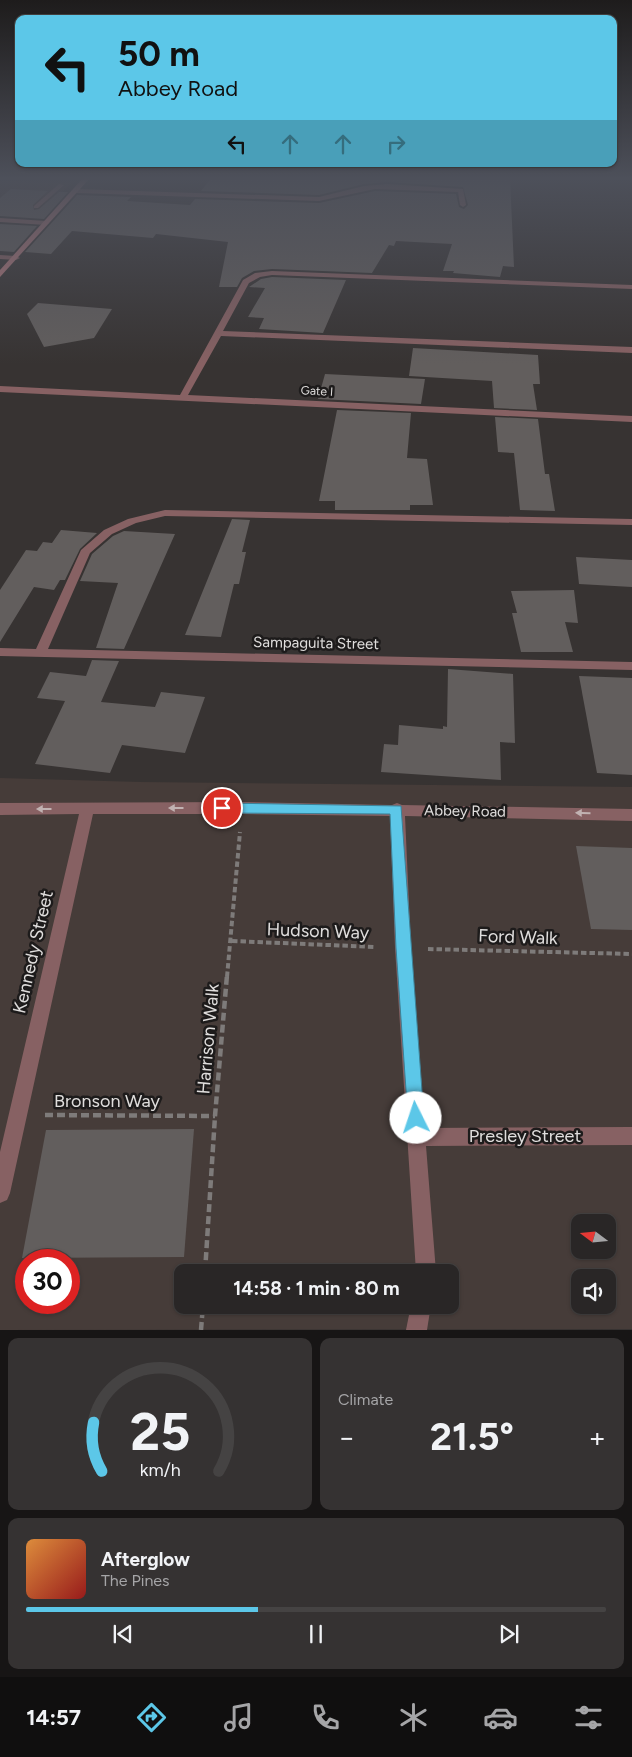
<!DOCTYPE html>
<html lang="en">
<head>
<meta charset="utf-8">
<style>
  :root { --surface:#292626; --page:#353232; --text:#f1f3f6; --muted:#a5a5a7; --line:#454343; --accent:#5cc7e8 }
  body { margin:0; font-family:Figtree,sans-serif; background:var(--page); color:var(--text); height:100vh; display:flex; flex-direction:column; font-size:19px; white-space:nowrap }
  * { box-sizing:border-box; margin:0 }
  p { font-size:16px; color:var(--muted) }
  .icon { flex:none; width:28px; height:28px; fill:none; stroke:currentColor; stroke-width:2; stroke-linecap:round; stroke-linejoin:round }
  .map { position:relative; height:1330px; overflow:hidden }
  .side { display:flex; flex-direction:column; gap:8px; padding:8px; background:#171515; flex:1 }
  .side>* { flex:none }
  .top-card { position:absolute; left:15px; top:15px; width:602px; height:152px; border-radius:10px; box-shadow:0 1px 4px #0004,0 0 0 1px var(--line); background:#5cc7e8; color:#111; overflow:hidden }
  .needle { width:32px; rotate:286deg }
  .tools { position:absolute; left:571px; top:1214px; display:grid; gap:10px }
  .tools a { display:grid; place-items:center; width:45px; height:45px; border-radius:10px; background:var(--surface); box-shadow:0 1px 4px #0004,0 0 0 1px var(--line); font-size:25px }
  .speed { position:absolute; left:15px; top:1249px; display:flex; gap:10px; font-size:25px; font-weight:700; text-align:center }
  .speed>* { display:grid; place-content:center; width:65px; height:65px; border-radius:50%; background:var(--surface); box-shadow:0 1px 4px #0004,0 0 0 1px var(--line); line-height:1 }
  .speed .limit { border:8px solid #d22; background:#fff; color:#111 }
  .pin { position:absolute; display:grid; place-items:center; width:42px; height:42px; color:#fff; margin:-21px; border:2px solid #fff; border-radius:50%; box-shadow:0 1px 5px #0007 }
  .me { position:absolute; width:55px; margin:-28px; rotate:356deg; stroke-linejoin:round; filter:drop-shadow(0 0 4px #0008) }
  .turn { display:flex; align-items:center; gap:18px; height:105px; padding:0 20px; font-size:22px }
  .turn .icon { width:65px; height:65px; stroke-width:2.5 }
  .turn b { display:block; font-size:35px; line-height:42px }
  .lanes { display:flex; align-items:center; height:48px; padding:0 20px; background:#0003; justify-content:center; gap:25px; direction:ltr }
  .lanes .off { opacity:.35 }
  .big { font-size:38px; font-weight:700; line-height:1.1 }
  .side .tile { flex:1; display:flex; flex-direction:column; justify-content:center; gap:8px; min-width:0; padding:0 18px; border-radius:10px; background:var(--page) }
  .side .dial { align-items:center; gap:0 }
  .dial svg { height:130px; overflow:visible; fill:none; stroke:var(--line); stroke-width:7; stroke-linecap:round; text-anchor:middle }
  .dial text { fill:var(--text); stroke:none }
  .song { display:flex; align-items:center; gap:15px }
  .cover { width:60px; height:60px; border-radius:8px; background:linear-gradient(135deg,hsl(30 70% 55%),hsl(0 70% 35%)) }
  .played { height:5px; border-radius:2px; background:linear-gradient(90deg,var(--accent) 40%,var(--line) 40%) }
  .keys { display:flex; justify-content:space-around; direction:ltr }
  .heat { display:flex; justify-content:space-between; align-items:center; font-size:28px; direction:ltr }
  .side .tiles { flex:1; display:grid; gap:8px; grid-template-columns:1fr 1fr }
  .tile:last-child { grid-column:span 2 }
  .trip { position:absolute; left:174px; top:1264px; width:285px; height:50px; border-radius:10px; background:var(--surface); box-shadow:0 1px 4px #0004,0 0 0 1px var(--line); font-weight:700; line-height:50px; text-align:center }
  .menu { display:flex; height:80px; justify-content:space-around; align-items:center; background:#100f0f; color:var(--muted) }
  .menu .icon { width:35px; height:35px }
  .menu .current { color:var(--accent) }
  .menu b { font-size:22px; color:var(--text) }
  .map>svg:first-child { display:block }
</style>
</head>
<body>
<div class="map">
<svg width="632" height="1330" viewBox="0 0 632 1330">
  <rect width="100%" height="100%" fill="#373332"/>
  <g fill="#463c39" fill-rule="evenodd">
    <path d="M0,181l72,2 -36,34 -36,-1z"/>
    <path d="M0,778l141,4 491,5v542l-632,1zM580,1222h28v28h-28zM26,1260h43v42h-43zM182,1272h268v33h-268zM580,1278h28v27h-28z"/>
  </g>
  <g fill="#625e5d">
    <path d="M211,178h299l4,89 -11,-1 -3,11 -47,-4 1,-2h-11l9,-27 -56,-3 -2,5 -5,-1 -17,28 -100,-4 -18,2 -12,7 -5,9h-18l9,-45 -72,-8 -3,4 -81,-7 -21,23 -26,-2 52,-57 54,2 -4,4 63,4 5,-6 124,4 56,-12 81,3 3,13 5,2 4,-4 -5,-18 -76,-5 -23,2 -45,11 -118,-4z"/>
    <path d="M11,189l37,2 -15,14 1,5 5,-1 20,-17h9l-24,27 -44,-3v-18z"/>
    <path d="M0,224l37,2 -23,26 -14,-1z"/>
    <path d="M272,277l74,3 -23,53 -64,-4 5,-11 -16,-1 17,-29 -16,-1 12,-8z"/>
    <path d="M38,303l74,6 -18,29 -50,9 -17,-33z"/>
    <path d="M413,348l125,7 2,29h-7l4,26 -43,-2 -2,-27 -83,-5z"/>
    <path d="M325,374l100,5 -4,25 -103,-5z"/>
    <path d="M337,410l74,3 -4,45 20,1 6,46h-23v5h-75v-9h-16z"/>
    <path d="M495,417l43,2 7,55h4l6,37 -35,-1 -6,-57 -16,-1z"/>
    <path d="M232,519l18,1 -8,32h4l-7,32h-5l-13,53 -36,-2z"/>
    <path d="M61,530l36,3 -17,16 -15,31h-5l-6,10 -20,-3 -34,55v-52l26,-40 11,1 6,-9 9,1z"/>
    <path d="M124,531l51,3 -51,115 -28,-1 22,-65 -38,-2 12,-27 21,-18z"/>
    <path d="M576,557l56,3v27l-53,-3z"/>
    <path d="M574,590l4,33 -13,-1 8,30h-52l-9,-39h5l-6,-22z"/>
    <path d="M92,660l27,1 -18,41 54,5 6,-15 44,5 -20,56 -63,-8 -12,28 -75,-9 30,-63 -28,-3 13,-26 36,4z"/>
    <path d="M448,669l65,5 2,69 -15,-1 1,38 -120,-8 3,-28 14,1 1,-20 44,4v-3l4,1z"/>
    <path d="M579,676l53,2v97l-35,-2z"/>
    <path d="M576,846l56,2v82l-41,-1z"/>
    <path d="M194,1129l-10,128 -162,1 24,-128z"/>
  </g>
  <g fill="none" stroke-linecap="round" stroke-linejoin="round">
    <g stroke="#7e7b7a" stroke-width="4" stroke-dasharray="5.5 3" stroke-linecap="butt">
      <path d="M232,941l144,6"/>
      <path d="M428,949l204,5"/>
      <path d="M227,977l13,-145"/>
    </g>
    <g stroke="#7e7b7a" stroke-width="4.5" stroke-dasharray="8 4" stroke-linecap="butt">
      <path d="M45,1115l170,1"/>
      <path d="M205,1272l10,-156 12,-141"/>
      <path d="M201,1330l2,-25"/>
    </g>
    <g fill="#876163" fill-rule="evenodd">
      <path d="M59,184l5,1 -26,23h-4v-2z"/>
      <path d="M0,218l46,3 3,2 -3,2 -46,-3z"/>
      <path d="M0,255l16,1 4,2 -4,2 -16,-1z"/>
    </g>
    <g fill="#876163" fill-rule="evenodd">
      <path d="M69,178h20v1l-3,2z"/>
      <path d="M387,184l76,5 3,16 -3,2 -3,-2 -2,-13 -83,-3 -56,12 -242,-8 -3,-2 3,-2 242,8 45,-11z"/>
      <path d="M272,271l360,14v4l-360,-14 -12,2 -11,6 -26,48 409,16v6l-411,-17 -33,59 444,21v6l-632,-30v-6l180,9 63,-115 12,-7z"/>
      <path d="M165,510l467,9v6l-467,-9 -29,7 -24,11 -22,19 -42,96 584,13v8l-632,-14v-8l36,1 45,-99 23,-20 24,-11z"/>
      <path d="M242,802l150,3 5,-2 5,2 230,4v12l-227,-5 6,132 14,180 207,-1v18l-206,1 10,126h-20l-21,-324 -5,-132 -148,-2h-149l-83,379 -3,7 -7,3v-51l79,-338 -79,1v-12z"/>
      <path d="M411,1305h20l-4,25h-21z"/>
    </g>
    <path fill="#b4797d" fill-rule="evenodd" d="M83,178h7l-90,99v-7z"/>
  </g>
  <defs><path id="oneway-solid" d="M-6-.8H1V-3.2L6.5 0L1 3.2V.8H-6Z" transform="scale(1.25)"/></defs>
  <g fill="#c1b2b2">
    <use href="#oneway-solid" transform="translate(176 808) rotate(180)"/>
    <use href="#oneway-solid" transform="translate(44 809) rotate(180)"/>
    <use href="#oneway-solid" transform="translate(583 813) rotate(-179)"/>
  </g>
  <linearGradient id="sky" x2="0" y2="1"><stop stop-color="#1e1c1c"/><stop offset="0.49" stop-color="#4d505a"/><stop offset="1" stop-color="#4d505a" stop-opacity="0"/></linearGradient>
  <rect width="632" height="364" fill="url(#sky)"/>
  <path fill="#5cc7e8" stroke="#3c8197" d="M222,803l179,3 23,312 -2,6 -6,2 -6,-2 -2,-6 -12,-170 -6,-134 -168,-1 -6,-5z"/>
  <g text-anchor="middle" stroke-width="5" stroke-linejoin="round" paint-order="stroke">
    <g font-size="12" fill="#e0dedd" stroke="#1d1b1b">
      <text transform="translate(317 391) rotate(3)" y="4">Gate I</text>
    </g>
    <g font-size="15" fill="#e0dedd" stroke="#1d1b1b">
      <text transform="translate(316 643) rotate(1)" y="5">Sampaguita Street</text>
      <text transform="translate(465 811) rotate(1)" y="5">Abbey Road</text>
    </g>
    <g font-size="18" fill="#e0dedd" stroke="#1d1b1b">
      <text transform="translate(318 931) rotate(2)" y="6">Hudson Way</text>
      <text transform="translate(518 937) rotate(2)" y="6">Ford Walk</text>
      <text transform="translate(33 952) rotate(-77)" y="6">Kennedy Street</text>
      <text transform="translate(208 1039) rotate(-85)" y="6">Harrison Walk</text>
      <text x="107" y="1107">Bronson Way</text>
      <text x="525" y="1142">Presley Street</text>
    </g>
  </g>
</svg>
<div class="tools">
<a><svg class="needle" viewBox="-14 -14 28 28"><path d="M0-13l5 13h-10z" fill="#e53935"/><path d="M0 13l5-13h-10z" fill="#a5a5a7"/></svg></a>
<a><svg class="icon" aria-label="sound" viewBox="0 0 24 24"><path d="M4 9h4l5-4v14l-5-4H4zM17 9q2 3 0 6"/></svg></a>
</div>
<div class="speed"><div class="limit">30</div></div>
<div class="pin" style="left:222px;top:808px;background:#d93025"><svg class="icon" aria-label="arrive" viewBox="0 0 24 24"><path d="M6 21V4h12l-3 4 3 4H6"/></svg></div>
<svg class="me" style="left:416px;top:1118px" viewBox="-20 -20 40 40"><circle r="19" fill="#fff"/><path d="M0-13L10 11 0 6-10 11z" fill="#5cc7e8"/></svg>
<div class="trip">14:58 · 1 min · 80 m</div>
<div class="top-card">
<div class="turn"><svg class="icon" aria-label="left" viewBox="0 0 24 24"><path d="M17 20v-9H6M10 6l-5 5 5 5"/></svg><div><b>50 m</b>Abbey Road</div></div>
<div class="lanes"><svg class="icon" aria-label="left" viewBox="0 0 24 24"><path d="M17 20v-9H6M10 6l-5 5 5 5"/></svg><svg class="icon off" aria-label="ahead" viewBox="0 0 24 24"><path d="M12 20V5M6 11l6-6 6 6"/></svg><svg class="icon off" aria-label="ahead" viewBox="0 0 24 24"><path d="M12 20V5M6 11l6-6 6 6"/></svg><svg class="icon off" aria-label="right" viewBox="0 0 24 24"><path d="M7 20v-9h11M14 6l5 5-5 5"/></svg></div>
</div>
</div>
<section class="side">
<div class="tiles">
<div class="tile dial"><svg viewBox="0 0 100 80">
<path d="M14 69A42 42 0 1 1 86 69"/>
<path d="M14 69A42 42 0 0 1 9 39" stroke="#5cc7e8"/>
<text x="50" y="56" font-size="32" font-weight="700">25</text>
<text x="50" y="72" font-size="11">km/h</text>
</svg></div>
<div class="tile"><p>Climate</p>
<div class="heat"><a>−</a><b class="big">21.5°</b><a>+</a></div>
</div>
<div class="tile">
<div class="song"><i class="cover"></i><div><b>Afterglow</b><p>The Pines</p></div></div>
<div class="played"></div>
<div class="keys"><svg class="icon" aria-label="previous" viewBox="0 0 24 24"><path d="M18 5L8 12l10 7zM5 5v14"/></svg><svg class="icon" aria-label="pause" viewBox="0 0 24 24"><path d="M8 5v14M16 5v14"/></svg><svg class="icon" aria-label="next" viewBox="0 0 24 24"><path d="M6 5l10 7-10 7zM19 5v14"/></svg></div>
</div>
</div>
</section>
<nav class="menu">
<b>14:57</b>
<svg class="icon current" aria-label="directions" viewBox="0 0 24 24"><path d="M12 3l9 9-9 9-9-9zM9 14v-3h6M13 9l2 2-2 2"/></svg>
<svg class="icon" aria-label="music" viewBox="0 0 24 24"><path d="M9 18V5l10-2v13"/><circle cx="6" cy="18" r="3"/><circle cx="16" cy="16" r="3"/></svg>
<svg class="icon" aria-label="phone" viewBox="0 0 24 24"><path d="M5 4h4l2 5-3 2q2 4 5 5l2-3 5 2v4C11 20 4 13 5 4z"/></svg>
<svg class="icon" aria-label="climate" viewBox="0 0 24 24"><path d="M12 3v18M4 7l16 10M4 17L20 7"/></svg>
<svg class="icon" aria-label="car" viewBox="0 0 24 24"><path d="M5 17H2v-5l4-1 3-4h7l3 4 3 1v5h-3M9 17h6M6 11h13"/><circle cx="7" cy="17" r="2"/><circle cx="17" cy="17" r="2"/></svg>
<svg class="icon" aria-label="filters" viewBox="0 0 24 24"><path d="M4 7h16M4 17h16"/><circle cx="9" cy="7" r="2"/><circle cx="15" cy="17" r="2"/></svg>
</nav>
</body>
</html>
